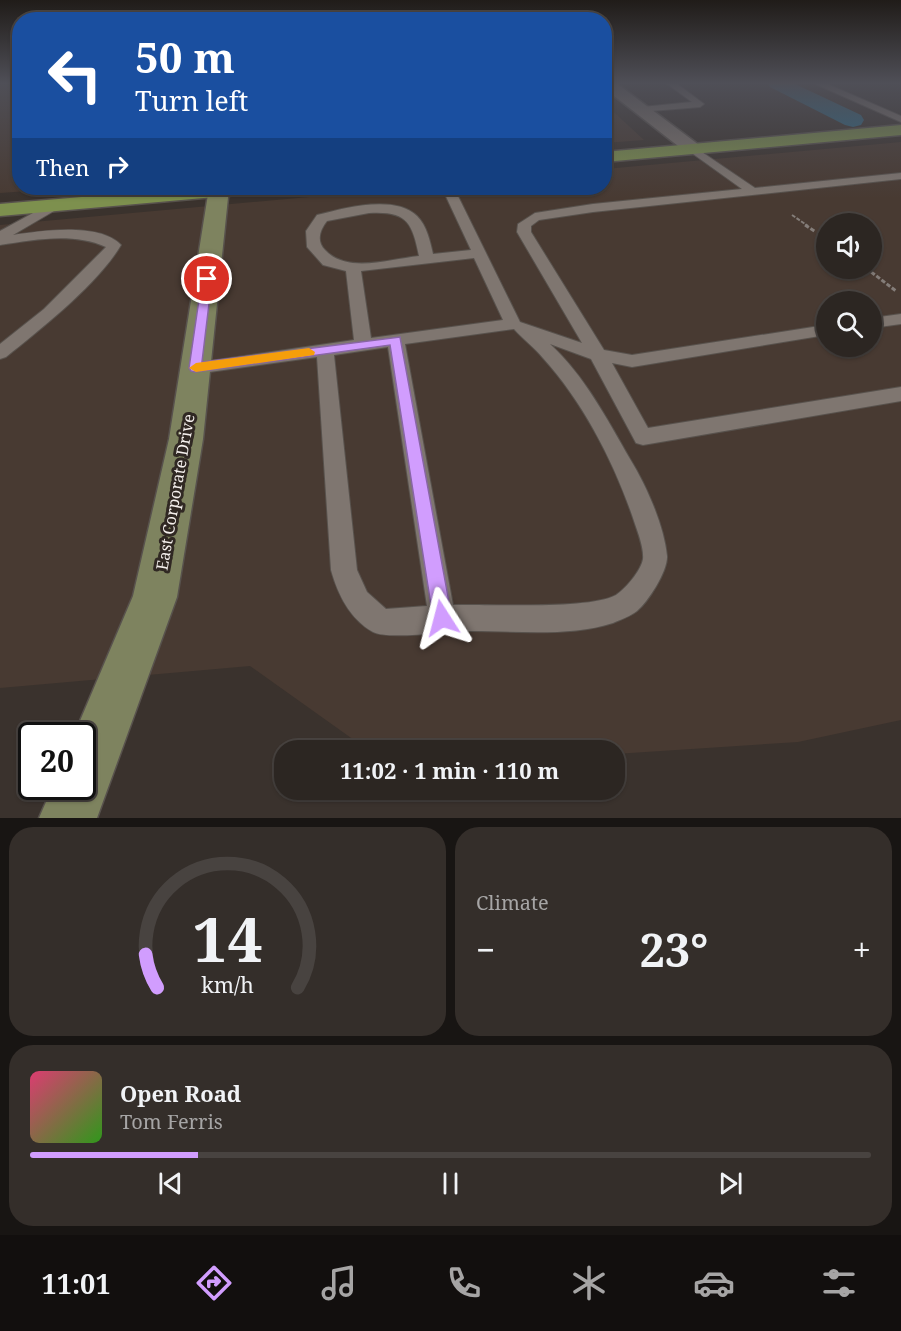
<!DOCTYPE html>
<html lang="en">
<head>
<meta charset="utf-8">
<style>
  :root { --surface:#2c2622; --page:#342e2a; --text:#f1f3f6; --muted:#a6a5a5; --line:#484340; --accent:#d19dfe }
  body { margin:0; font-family:"Noto Serif",serif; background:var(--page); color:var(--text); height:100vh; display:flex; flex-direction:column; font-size:22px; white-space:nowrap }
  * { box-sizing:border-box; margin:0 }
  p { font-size:20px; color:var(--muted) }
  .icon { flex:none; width:33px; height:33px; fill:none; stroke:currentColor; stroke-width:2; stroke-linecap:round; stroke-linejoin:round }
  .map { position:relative; height:818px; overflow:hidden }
  .details { display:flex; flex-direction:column; gap:9px; padding:9px; background:#181513; flex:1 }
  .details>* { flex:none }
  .guide { position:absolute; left:12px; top:12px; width:600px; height:183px; border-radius:24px; box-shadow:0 2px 4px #0004,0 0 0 2px var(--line); background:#1a4fa0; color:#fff; overflow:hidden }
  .fabs { position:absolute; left:816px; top:213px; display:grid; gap:12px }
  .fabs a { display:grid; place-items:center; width:66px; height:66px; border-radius:50%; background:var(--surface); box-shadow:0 2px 4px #0004,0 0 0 2px var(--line); font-size:30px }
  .speed { position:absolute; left:18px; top:722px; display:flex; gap:12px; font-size:30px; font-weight:700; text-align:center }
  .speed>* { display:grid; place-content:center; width:78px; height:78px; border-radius:50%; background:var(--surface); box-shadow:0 2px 4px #0004,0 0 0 2px var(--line); line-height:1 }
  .speed .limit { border:3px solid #111; border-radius:9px; background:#fff; color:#111 }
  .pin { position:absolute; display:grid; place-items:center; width:51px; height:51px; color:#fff; margin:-26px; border:3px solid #fff; border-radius:50%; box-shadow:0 2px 6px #0007 }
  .me { position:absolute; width:66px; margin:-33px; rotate:351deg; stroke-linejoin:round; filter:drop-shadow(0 0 4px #0008) }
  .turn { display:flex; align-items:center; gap:21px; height:126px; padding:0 24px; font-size:27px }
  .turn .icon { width:78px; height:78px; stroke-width:2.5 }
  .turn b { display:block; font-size:42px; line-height:51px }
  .then { display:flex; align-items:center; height:57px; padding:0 24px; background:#0003; gap:12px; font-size:22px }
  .big { font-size:45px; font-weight:700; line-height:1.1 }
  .details .tile { flex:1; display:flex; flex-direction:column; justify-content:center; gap:9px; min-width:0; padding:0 21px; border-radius:24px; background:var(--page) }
  .details .dial { align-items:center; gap:0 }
  .dial svg { height:156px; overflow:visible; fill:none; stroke:var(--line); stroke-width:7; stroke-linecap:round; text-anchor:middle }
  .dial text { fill:var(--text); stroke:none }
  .song { display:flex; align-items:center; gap:18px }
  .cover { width:72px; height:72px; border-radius:9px; background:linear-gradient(135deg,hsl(340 70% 55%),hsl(110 70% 35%)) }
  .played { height:6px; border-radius:3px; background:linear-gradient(90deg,var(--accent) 20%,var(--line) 20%) }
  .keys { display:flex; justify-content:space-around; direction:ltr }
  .heat { display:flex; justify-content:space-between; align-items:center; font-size:33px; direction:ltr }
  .details .tiles { flex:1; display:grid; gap:9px; grid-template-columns:1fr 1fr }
  .tile:last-child { grid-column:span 2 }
  .trip { position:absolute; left:274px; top:740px; width:351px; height:60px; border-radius:24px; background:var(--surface); box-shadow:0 2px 4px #0004,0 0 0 2px var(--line); font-weight:700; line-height:60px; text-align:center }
  .menu { display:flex; height:96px; justify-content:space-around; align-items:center; background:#120f0e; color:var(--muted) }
  .menu .icon { width:42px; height:42px }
  .menu .selected { color:var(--accent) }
  .menu b { font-size:27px; color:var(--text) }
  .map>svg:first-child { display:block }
</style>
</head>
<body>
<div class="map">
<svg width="901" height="818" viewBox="0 0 901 818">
  <rect width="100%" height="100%" fill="#3a322d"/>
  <g fill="#483a32" fill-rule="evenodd">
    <path d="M0,83h19l1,105h52l-72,5z"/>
    <path d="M605,104l39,36 -39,3z"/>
    <path d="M901,142v578l-103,22 -183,12v-4h-247l-118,-84 -250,22v-463l407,-37h197l1,-19zM826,224h46v44h-46zM826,302h46v44h-46z"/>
  </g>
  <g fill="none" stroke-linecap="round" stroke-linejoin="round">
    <path fill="#2a6a89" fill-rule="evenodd" d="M768,83h25l68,32 3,5 -3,5 -8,2 -8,-2 -75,-38z"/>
    <g stroke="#58524d" stroke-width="2">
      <g id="lane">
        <path d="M666,83h10l28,21 -4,3 -61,5v-4l3,-1 50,-5z"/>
        <path d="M813,83h12l76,33v6z"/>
        <path d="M693,146l62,42 146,-15v6l-308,33 -54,8 -8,6v6l73,118 28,5 194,-30v10l-194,32 -20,-4 36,65 253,-41v14l-258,44 -7,-2 -45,-84 -41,-15c34,31 57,75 80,115 16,26 34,66 37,97 1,15 -19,46 -30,55 -6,5 -17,9 -24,12 -43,14 -96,8 -141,8 -20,0 -85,9 -99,1 -23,-13 -35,-37 -42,-62l-14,-213 -122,17 -6,-2 -3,-4 3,-4 165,-24 -8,-69 -23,-6 -16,-18 -1,-16 11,-16c27,-7 78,-21 100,1 10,10 13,25 16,38l38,-4 -29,-62h12l66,134 62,21 -65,-111 1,-8 17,-11 58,-9 149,-15 -53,-38 -1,-2zM369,213c37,-2 43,8 50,43 -29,3 -72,18 -94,-6 -9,-9 -5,-20 2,-29zM474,258l29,62 -132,18 -10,-67zM514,329c9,10 20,18 29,29 41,45 73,108 92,166 3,9 9,24 8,35 -2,12 -18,30 -27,36 -27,15 -128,9 -163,10l-48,-261zM388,347l39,259 -41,3 -19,-17 -10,-22 -23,-215z"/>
        <path d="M55,201l6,4 -2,3 -46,27c28,-4 86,-13 108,10 -23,39 -79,83 -115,112l-6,2v-15l44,-35 62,-62c-34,-15 -71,-7 -106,-2v-14z"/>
        <path d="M901,314v10l-29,4v-10z"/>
      </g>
    </g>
    <g stroke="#58524d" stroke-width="3">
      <path id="street" d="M604,83h12l83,62 3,4 -3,4h-12l-83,-65z"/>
    </g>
    <g stroke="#58524d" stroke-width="3">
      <path id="secondary" d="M209,188h20l-26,251 -26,158 -80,221h-58l14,-32h29v-51h-8l59,-139 36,-157z"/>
    </g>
    <g stroke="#58524d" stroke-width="3">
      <g id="primary">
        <path d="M901,125v10l-297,27v-10z"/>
        <path d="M186,188h73l-3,4 -7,2 -249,22v-12z"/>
      </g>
    </g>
    <path stroke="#847d79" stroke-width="2" stroke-dasharray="4 1.5" stroke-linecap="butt" d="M792,215l16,11"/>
    <g stroke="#847d79" stroke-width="3" stroke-dasharray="4.5 2" stroke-linecap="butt">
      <path d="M805,225l11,7"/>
      <path d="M866,268l30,23"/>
    </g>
    <use href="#lane" fill="#7f7670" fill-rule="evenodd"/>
    <use href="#street" fill="#7f7670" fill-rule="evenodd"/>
    <use href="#secondary" fill="#7e835f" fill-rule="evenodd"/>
    <use href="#primary" fill="#7d904e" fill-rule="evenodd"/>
  </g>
  <linearGradient id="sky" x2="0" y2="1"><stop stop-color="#201c19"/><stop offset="0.42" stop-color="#4f4f57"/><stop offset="1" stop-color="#4f4f57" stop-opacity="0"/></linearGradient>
  <rect width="901" height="198" fill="url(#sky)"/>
  <path fill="#d19dfe" stroke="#8866a5" stroke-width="1.5" d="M207,276l5,3 -10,83 198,-25 52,281 -3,7 -7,3 -6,-3 -3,-7 -43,-273 -195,27 -4,-1 -2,-3 13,-89z"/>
  <path fill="#f59e0b" d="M309,348l6,4 -1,3 -118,17 -7,-4 7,-5z"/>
  <g text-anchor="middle" stroke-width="6" stroke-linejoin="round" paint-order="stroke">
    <g font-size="16" fill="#f5f0ed" stroke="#302823">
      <text transform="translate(175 492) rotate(-80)" y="6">East Corporate Drive</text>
    </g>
  </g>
</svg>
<div class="fabs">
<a><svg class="icon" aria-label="sound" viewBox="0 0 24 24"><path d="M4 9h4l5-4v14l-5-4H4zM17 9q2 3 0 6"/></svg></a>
<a><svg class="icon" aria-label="search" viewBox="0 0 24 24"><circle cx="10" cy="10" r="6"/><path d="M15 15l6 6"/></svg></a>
</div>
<div class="speed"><div class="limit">20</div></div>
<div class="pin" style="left:207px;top:279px;background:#d93025"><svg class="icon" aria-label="arrive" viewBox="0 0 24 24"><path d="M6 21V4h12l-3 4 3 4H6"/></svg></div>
<svg class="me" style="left:442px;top:618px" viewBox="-20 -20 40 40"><path d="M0-17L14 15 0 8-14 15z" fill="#d19dfe" stroke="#fff" stroke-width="4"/></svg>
<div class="trip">11:02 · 1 min · 110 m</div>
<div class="guide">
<div class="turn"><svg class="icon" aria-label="left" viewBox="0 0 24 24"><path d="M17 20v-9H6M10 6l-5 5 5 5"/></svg><div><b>50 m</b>Turn left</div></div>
<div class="then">Then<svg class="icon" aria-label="right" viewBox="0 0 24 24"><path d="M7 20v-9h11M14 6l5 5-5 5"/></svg></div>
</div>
</div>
<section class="details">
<div class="tiles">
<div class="tile dial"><svg viewBox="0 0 100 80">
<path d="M14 69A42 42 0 1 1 86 69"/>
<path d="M14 69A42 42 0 0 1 8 52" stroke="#d19dfe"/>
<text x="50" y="56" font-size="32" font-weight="700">14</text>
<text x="50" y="72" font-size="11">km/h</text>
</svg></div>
<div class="tile"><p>Climate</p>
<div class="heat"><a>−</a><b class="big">23°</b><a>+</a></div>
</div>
<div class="tile">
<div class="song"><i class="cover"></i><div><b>Open Road</b><p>Tom Ferris</p></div></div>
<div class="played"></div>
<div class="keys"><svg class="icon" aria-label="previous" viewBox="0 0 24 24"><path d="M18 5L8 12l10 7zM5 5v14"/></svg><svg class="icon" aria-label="pause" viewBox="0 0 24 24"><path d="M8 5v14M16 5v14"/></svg><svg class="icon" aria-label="next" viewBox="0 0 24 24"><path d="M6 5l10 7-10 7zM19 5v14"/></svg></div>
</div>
</div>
</section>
<nav class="menu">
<b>11:01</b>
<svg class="icon selected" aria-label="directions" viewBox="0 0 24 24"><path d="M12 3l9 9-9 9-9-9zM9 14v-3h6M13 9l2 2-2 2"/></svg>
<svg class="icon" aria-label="music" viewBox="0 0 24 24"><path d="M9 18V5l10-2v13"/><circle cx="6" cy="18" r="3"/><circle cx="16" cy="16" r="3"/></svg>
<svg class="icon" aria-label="phone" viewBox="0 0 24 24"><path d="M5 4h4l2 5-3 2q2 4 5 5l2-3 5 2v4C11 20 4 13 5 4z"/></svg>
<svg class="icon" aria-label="climate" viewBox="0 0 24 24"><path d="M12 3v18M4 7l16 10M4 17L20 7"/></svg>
<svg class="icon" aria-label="car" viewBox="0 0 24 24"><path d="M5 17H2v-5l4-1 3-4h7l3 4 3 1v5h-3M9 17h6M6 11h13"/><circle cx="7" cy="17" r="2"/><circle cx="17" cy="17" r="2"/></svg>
<svg class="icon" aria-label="filters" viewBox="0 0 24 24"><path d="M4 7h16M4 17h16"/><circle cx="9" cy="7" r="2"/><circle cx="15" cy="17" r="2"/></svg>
</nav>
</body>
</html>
